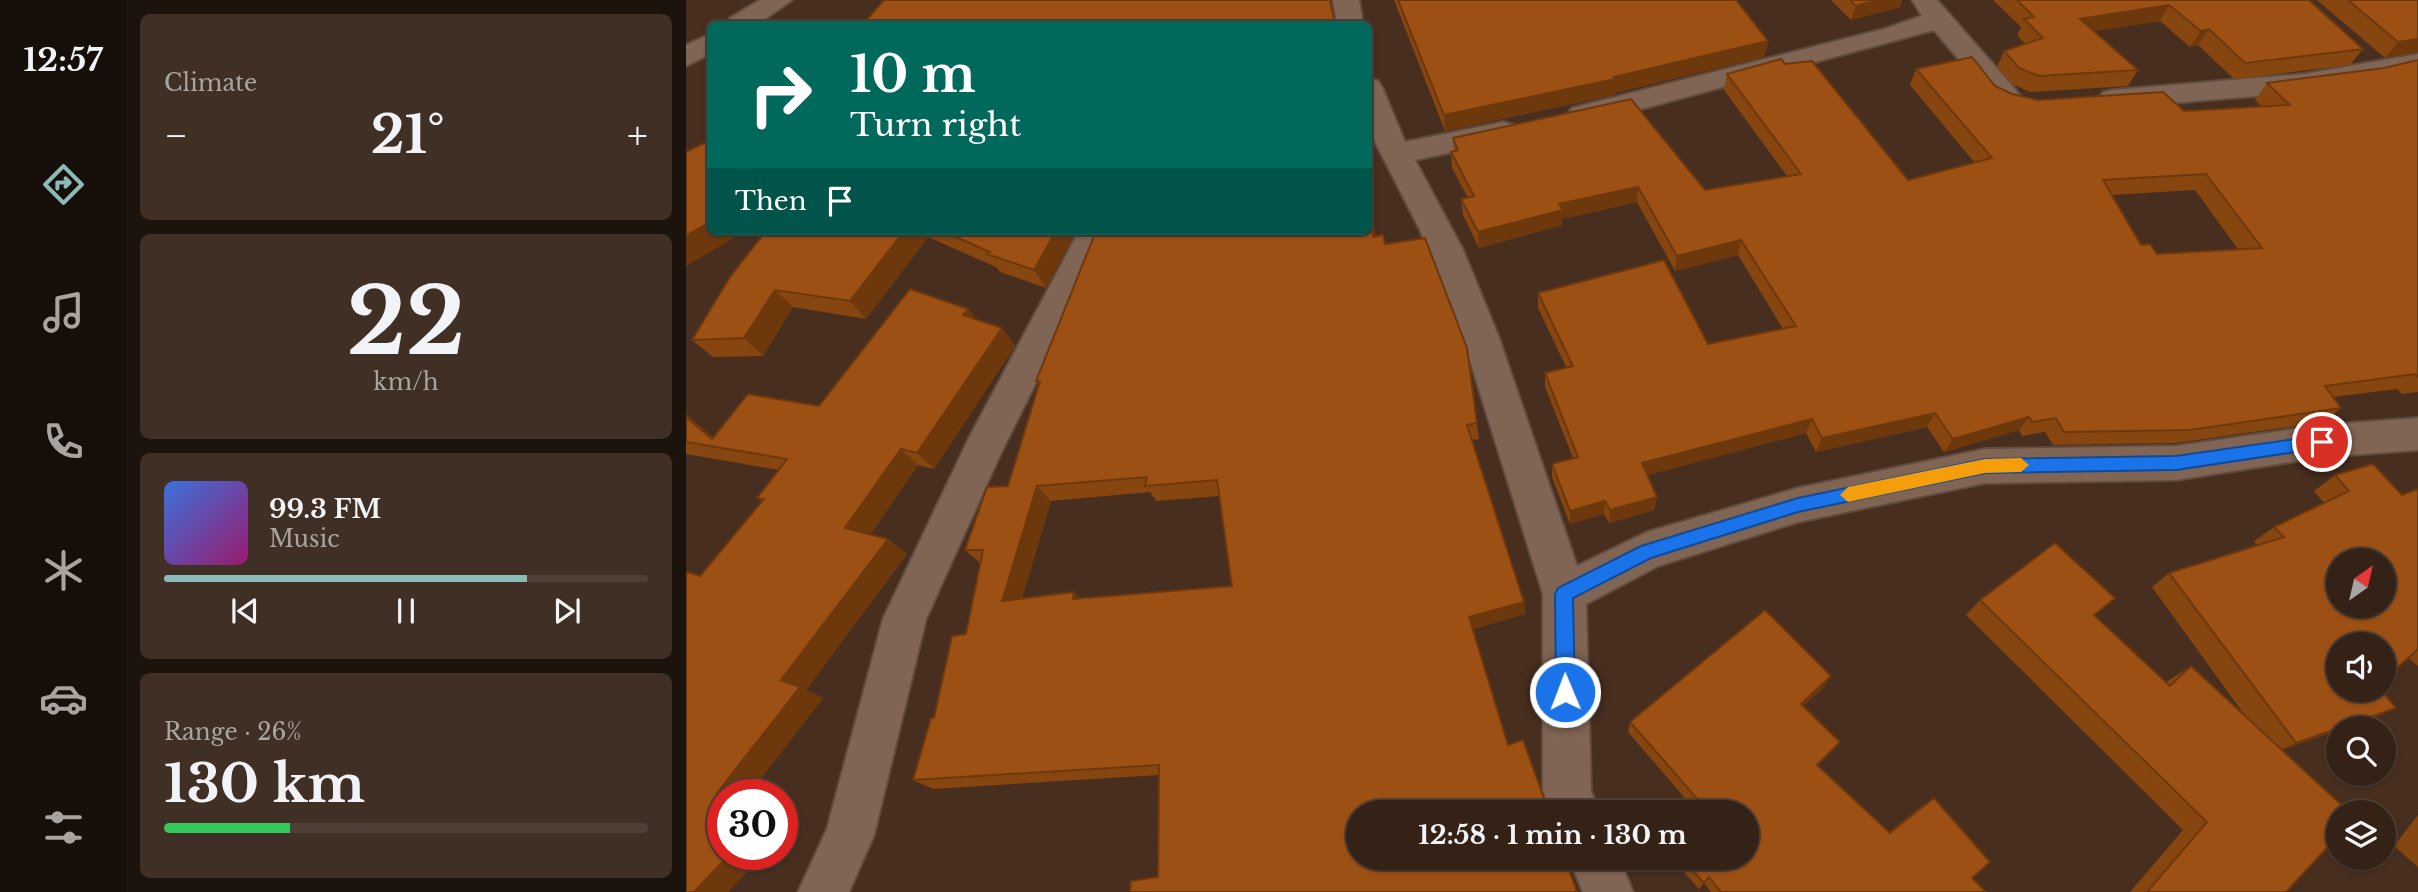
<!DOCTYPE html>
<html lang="en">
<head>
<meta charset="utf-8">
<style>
  :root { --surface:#352217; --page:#402f24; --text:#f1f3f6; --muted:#aaa4a1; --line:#4f3f36; --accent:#8bbbb9 }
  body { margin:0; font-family:"Libre Baskerville",serif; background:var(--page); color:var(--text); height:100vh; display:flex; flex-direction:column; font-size:26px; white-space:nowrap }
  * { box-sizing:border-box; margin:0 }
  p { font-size:23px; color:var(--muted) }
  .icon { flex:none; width:38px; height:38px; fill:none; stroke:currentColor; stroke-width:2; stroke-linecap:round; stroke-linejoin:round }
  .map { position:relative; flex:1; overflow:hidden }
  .panel { display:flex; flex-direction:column; gap:14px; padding:14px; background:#1d130d; width:560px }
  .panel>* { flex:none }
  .hud { position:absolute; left:21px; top:21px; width:665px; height:214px; border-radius:10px; box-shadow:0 2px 5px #0004,0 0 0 2px var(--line); background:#00695c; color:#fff; overflow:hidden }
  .needle { width:46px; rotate:34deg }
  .tools { position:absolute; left:1640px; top:548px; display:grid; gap:14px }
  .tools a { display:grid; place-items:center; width:70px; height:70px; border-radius:50%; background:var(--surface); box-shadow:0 2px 5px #0004,0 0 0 2px var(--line); font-size:35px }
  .speed { position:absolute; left:21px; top:779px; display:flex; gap:14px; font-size:35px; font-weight:700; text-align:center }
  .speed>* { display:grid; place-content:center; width:91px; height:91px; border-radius:50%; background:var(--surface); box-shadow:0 2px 5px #0004,0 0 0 2px var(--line); line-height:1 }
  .speed .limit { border:10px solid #d22; background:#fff; color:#111 }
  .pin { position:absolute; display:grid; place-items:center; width:60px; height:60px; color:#fff; margin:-30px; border:4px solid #fff; border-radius:50%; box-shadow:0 2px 7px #0007 }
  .me { position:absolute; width:77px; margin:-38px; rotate:359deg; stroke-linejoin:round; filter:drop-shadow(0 0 5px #0008) }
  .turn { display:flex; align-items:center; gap:24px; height:147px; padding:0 28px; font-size:32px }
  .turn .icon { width:91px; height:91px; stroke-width:2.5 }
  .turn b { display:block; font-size:49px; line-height:60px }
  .then { display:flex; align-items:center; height:66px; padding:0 28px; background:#0003; gap:14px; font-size:26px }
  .big { font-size:52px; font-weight:800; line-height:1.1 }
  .panel .widget { flex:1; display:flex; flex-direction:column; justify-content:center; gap:10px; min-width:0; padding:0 24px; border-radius:10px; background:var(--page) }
  .panel .dial { align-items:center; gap:0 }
  .dial b { font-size:91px; line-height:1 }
  .song { display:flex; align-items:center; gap:21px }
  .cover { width:84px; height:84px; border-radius:10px; background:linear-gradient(135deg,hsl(220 70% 55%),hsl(320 70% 35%)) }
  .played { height:7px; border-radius:4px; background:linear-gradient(90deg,var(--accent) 75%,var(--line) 75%) }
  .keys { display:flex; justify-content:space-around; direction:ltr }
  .heat { display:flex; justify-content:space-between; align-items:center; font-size:38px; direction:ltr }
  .charge { height:10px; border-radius:5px; background:linear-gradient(90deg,#34c759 26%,var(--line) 0) }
  .trip { position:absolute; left:660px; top:800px; width:413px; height:70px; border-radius:35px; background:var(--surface); box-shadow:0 2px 5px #0004,0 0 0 2px var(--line); font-weight:800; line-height:70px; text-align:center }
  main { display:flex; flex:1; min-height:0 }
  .tabs { display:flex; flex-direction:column; width:126px; justify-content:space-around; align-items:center; background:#150e09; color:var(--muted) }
  .tabs .icon { width:49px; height:49px }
  .tabs .on { color:var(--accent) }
  .tabs b { font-size:32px; color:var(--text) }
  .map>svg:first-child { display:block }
</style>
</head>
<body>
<main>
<nav class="tabs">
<b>12:57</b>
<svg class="icon on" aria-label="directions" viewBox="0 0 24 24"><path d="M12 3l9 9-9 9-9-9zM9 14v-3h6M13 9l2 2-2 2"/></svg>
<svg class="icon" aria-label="music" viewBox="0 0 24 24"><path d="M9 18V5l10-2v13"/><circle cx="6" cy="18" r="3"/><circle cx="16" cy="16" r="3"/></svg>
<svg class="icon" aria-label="phone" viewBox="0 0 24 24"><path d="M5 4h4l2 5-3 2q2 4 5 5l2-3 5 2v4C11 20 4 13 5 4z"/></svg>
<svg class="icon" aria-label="climate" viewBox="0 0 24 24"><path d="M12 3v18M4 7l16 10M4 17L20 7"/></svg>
<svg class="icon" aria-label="car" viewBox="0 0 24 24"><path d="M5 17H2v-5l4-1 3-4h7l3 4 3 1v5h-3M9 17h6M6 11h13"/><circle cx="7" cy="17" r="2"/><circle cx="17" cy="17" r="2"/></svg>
<svg class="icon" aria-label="filters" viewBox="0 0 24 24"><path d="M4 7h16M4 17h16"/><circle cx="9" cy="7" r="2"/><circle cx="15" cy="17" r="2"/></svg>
</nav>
<section class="panel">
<div class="widget"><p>Climate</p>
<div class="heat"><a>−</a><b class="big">21°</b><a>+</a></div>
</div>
<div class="widget dial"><b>22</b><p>km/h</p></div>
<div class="widget">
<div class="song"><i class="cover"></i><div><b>99.3 FM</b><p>Music</p></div></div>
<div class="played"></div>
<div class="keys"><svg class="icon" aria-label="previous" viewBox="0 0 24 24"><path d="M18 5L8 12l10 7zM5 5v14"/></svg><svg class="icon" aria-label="pause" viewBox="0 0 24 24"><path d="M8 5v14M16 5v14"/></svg><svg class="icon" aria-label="next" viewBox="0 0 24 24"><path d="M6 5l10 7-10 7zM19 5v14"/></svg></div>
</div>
<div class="widget"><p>Range · 26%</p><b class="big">130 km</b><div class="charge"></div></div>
</section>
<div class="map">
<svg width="1732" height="892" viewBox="0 0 1732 892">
  <rect width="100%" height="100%" fill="#472e1f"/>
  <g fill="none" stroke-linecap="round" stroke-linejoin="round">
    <g stroke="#604c3e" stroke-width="4">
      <g id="street">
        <path d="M74,0h32l-34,24h-31l3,-6z"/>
        <path d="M647,0h26l4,24h-26z"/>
        <path d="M1226,0h25l78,89 5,7 -5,7 -10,2 -10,-2 -61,-73 -352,95 -10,-3 -5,-7 5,-7 312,-79 38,-13z"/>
        <path d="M24,34v20l-24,12v-21z"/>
        <path d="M1732,54v18l-114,20 -191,16 -10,-2 -5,-7 5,-7 10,-2 191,-16z"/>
        <path d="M682,78l10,3 4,6 23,55 98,-20 11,3 4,7 -4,7 -99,21 48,90 35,85 79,231 70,-34 151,-44 187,-39 191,-3 146,-21 96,-7v32l-96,7 -146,23 -191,3 -187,39 -140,44 -72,38 5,187 8,21h-48l-8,-21v-197l-81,-259 -42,-105 -52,-102z"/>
        <path d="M393,231h32l-110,222 -75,166 -52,216 -25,57h-51l29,-63 56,-210 85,-179z"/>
        <path d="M883,858h50l14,34h-50z"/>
      </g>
    </g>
    <use href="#street" fill="#806454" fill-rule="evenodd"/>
  </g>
  <g fill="#874510" fill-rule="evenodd">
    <path d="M644,0l5,24h-472z"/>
    <path d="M708,0h342l32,41 -4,16 -150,36v2l-169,36z"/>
    <path d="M1145,0h71l-2,7 -49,13z"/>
    <path d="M1307,0h316l54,49 -13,16 -116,14 -36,-34 -8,2 -30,-26 -66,10 44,39 -10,16 -98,6 -18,-8 -15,-17 7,-16 21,-7 -8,-9 4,-8z"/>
    <path d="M1631,0h101v52l-33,6z"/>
    <path d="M1732,60v332l-16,2 -5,-5 -64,8 8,11 -17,14 -148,21 -123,2 -8,-13 -23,4 -3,-6 -75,22 -17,-25 -111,25 -10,-19 -159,42 10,22 -3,13 -45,13 -5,-9 -34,10 -18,-47v-13l21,-6 -28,-71v-14l21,-6 -28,-59v-15l170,51 75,-15 -45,-74 -63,16 -38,-69 -75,17v6l-83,23 -16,-33 -2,-16 7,-1 -16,-30 -1,-16 3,-1 -1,-13 252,52 82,-14 -63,-86 3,-16 58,-10 123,116 66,-18 -64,-77 6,-16 79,17 17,8 26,6 146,11 78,-4 -7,-7 12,-17 117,-15zM1509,190l43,59 -81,5 -16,-9 -29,-50z"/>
    <path d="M682,178l7,58 10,8 82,104 12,91 -7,1 52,162 1,12 -52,15 -315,248 1,-102 -226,14 -20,-9 21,-62 32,-84 14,-71 -15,-13 43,-64 31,-101 -3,-4 332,-150zM464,492l6,9 64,-5 12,90 -151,13 -59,-1 29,-97z"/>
    <path d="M80,231h310l-30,57 -46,-16 -4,-5 -68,-30 -62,82 -73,-12 -30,49 -50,1 -21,-17z"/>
    <path d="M224,289l58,20 8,10 26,9 13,18 -81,123 -16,-4 -48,70 18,4 19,15 -101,136 17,8 -74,96h-26v60h41l-36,38h-42v-317l2,-3 12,4 62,-75 -5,-3 22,-28 -93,-16v-40l27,24 35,-44 71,12z"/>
    <path d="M1649,475l67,20 16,-6v177l-10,-8 -70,-14 58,64 -26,11 -32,9v2l-56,20 4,142h-156l53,-62 -217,-215 14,-15 114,15 72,67 25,-16 55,51 -94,-130 17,-14 88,-28 -3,-4 20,-14 50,-24 -10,-12z"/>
    <path d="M1137,688l-20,18 15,59 71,67 33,-26 12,-8 38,80 14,14h-275l-7,-9 -5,6 -28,-31h75v-46h-49l-69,-80 2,-10z"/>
    <path d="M1732,815v52l-24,-21z"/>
  </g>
  <g fill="#6e380d">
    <path d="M1191,0h25l-2,7 -49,13 5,-14z"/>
    <path d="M1483,5l-9,16 -88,14 8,-16z"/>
    <path d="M1523,29l-11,16 -8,2 11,-16z"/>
    <path d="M1732,39v13l-33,6 13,-16z"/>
    <path d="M1082,41l-4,16 -150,36v2l-169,36 -1,-16z"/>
    <path d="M682,178l9,77 -4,-18 -5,-42z"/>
    <path d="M952,187l-1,15 -75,17v6l-83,23 -1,-16 81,-28z"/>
    <path d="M24,222v9h36l-60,35v-30z"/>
    <path d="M218,231h19l5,6 -62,82 -16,-18z"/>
    <path d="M370,231h20l-30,57 -12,-18z"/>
    <path d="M1055,240l-3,15 -63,16 2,-15z"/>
    <path d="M89,290l18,17 -30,49 -19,-18z"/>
    <path d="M282,309l14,18 -19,-12z"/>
    <path d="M316,328l13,18 -81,123 -17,-16z"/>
    <path d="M1249,413l-8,14 -111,25 6,-14z"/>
    <path d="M0,414l40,34 -14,-9 -26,-22z"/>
    <path d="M1343,417l-10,13 -75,22 9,-13z"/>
    <path d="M1126,419l-6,14 -166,44 2,-14z"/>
    <path d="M215,449l17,16 -53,78 -20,-15z"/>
    <path d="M351,486l14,15 -34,113 -15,-13z"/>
    <path d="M971,497l-3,13 -45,13 1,-13z"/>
    <path d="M919,501l-1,13 -34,10v-13z"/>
    <path d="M202,539l19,15 -101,136 17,8 -74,96h-26v3l-6,-4 64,-113z"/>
    <path d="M388,592l13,13 -14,-6z"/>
    <path d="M838,602l1,12 -54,15 -2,-12z"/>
    <path d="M1145,676l-8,12 -30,27 8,-11z"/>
    <path d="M1710,708l-52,20h-5z"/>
    <path d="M1652,728v2l-66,23 24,-10z"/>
    <path d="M44,854h34l-36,38h-34z"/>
  </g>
  <g fill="#9d5013" stroke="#6e380d" stroke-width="2" fill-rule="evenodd">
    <path d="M198,0h446l5,24h-305l-57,-3 -2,3h-108z"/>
    <path d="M712,0h338l32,41 -154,36 1,2 -171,36z"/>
    <path d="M1164,0h27l-21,6z"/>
    <path d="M1331,0h292l54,49 -118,14 -36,-34 -8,2 -32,-26 -89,14 58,51 -99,6 -20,-8 -15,-17 39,-13 -19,-19 10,-2z"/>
    <path d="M1662,0h70v39l-20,3z"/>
    <path d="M1286,57l23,29 17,8 26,6 125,-8 21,19 106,-6 -23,-22 117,-15 34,-8v317l-3,-3 -90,12 16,22 -151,22 -126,2 -8,-14 -24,4 -3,-5 -76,22 -18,-26 -113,25 -10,-19 -170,44 15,34 -47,13 -5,-9 -35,10 -18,-47 26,-7 -33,-84 28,-7 -35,-73 126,-33 44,84 88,-18 -55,-86 -64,16 -39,-69 -79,17 4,6 -85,22 -17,-33 13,-3 -23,-44 7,-2 -5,-12 178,-39 74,91 96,-16 -74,-100 54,-15 4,5 27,-3 96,119 84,-22 -76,-89zM1520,174l56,74 -105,6 -7,-10 -9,1 -38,-65z"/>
    <path d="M22,141l2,3v78l-24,14v-84z"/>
    <path d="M682,195l5,42 10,-2 2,9 40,-6 42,110 10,75 -10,2 57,177 -55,15 39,128 15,-5 26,72h-191v46h207l12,34h-447l1,-11 27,-4 1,-112 -246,15 18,-62h3l18,-82 14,-2 17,-84h-18l22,-63 21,-1 32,-105h-4l60,-150h272zM461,477l-2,9 72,-6 15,106 -159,13 1,-7 -72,9 35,-115z"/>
    <path d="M80,231h138l-54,70 -75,-11 -31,48 -52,2 38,-63z"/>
    <path d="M256,231h114l-22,39 -47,-16 3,-2z"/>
    <path d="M224,289l58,20 -5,6 39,13 -85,125 -16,-4 -56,79 43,11 -107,141 19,7 -83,106 6,4v57h7l-36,38h-8v-317l2,-3 12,4 64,-77 -7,-1 30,-39 -101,-17v-25l26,22 36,-45 71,12z"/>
    <path d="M1687,464l29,31 16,-6v160l-34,31v-36h-46v46h43l15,18 -100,35 -127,-170 115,-36 -10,-10 75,-36 -14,-16zM1652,560h46v46h-46z"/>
    <path d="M1369,543l60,55 -21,17 76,71 21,-20 158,146h-11v24l-52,56h-139l60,-70 -227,-222z"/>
    <path d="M1079,610l66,66 -30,28 39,38 -23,23 73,68 44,-35 56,64 -18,16 14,14h-265l-12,-15 -5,6 -23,-25h65v-46h-41l2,-2 -77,-88z"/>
  </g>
  <path fill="#1a73e8" stroke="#114b97" stroke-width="2" d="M1636,435l8,7 -8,6 -146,22 -191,3 -187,39 -147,46 -78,40 2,94 -3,7 -7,2 -6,-2 -3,-7 -1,-98 3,-6 83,-42 157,-48 187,-39 191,-3z"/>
  <path fill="#f59e0b" d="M1335,458l8,7 -8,7 -36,1 -137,29 -8,-7 8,-8 137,-28z"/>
</svg>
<div class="tools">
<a><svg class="needle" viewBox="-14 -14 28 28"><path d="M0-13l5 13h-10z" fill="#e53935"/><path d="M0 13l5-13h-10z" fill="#aaa4a1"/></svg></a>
<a><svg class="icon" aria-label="sound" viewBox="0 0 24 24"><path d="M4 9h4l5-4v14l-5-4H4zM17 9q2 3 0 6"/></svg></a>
<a><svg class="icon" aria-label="search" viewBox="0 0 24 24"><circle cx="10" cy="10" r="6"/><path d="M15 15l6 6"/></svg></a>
<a><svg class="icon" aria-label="layers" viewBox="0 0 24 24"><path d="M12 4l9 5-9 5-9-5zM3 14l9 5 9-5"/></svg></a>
</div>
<div class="speed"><div class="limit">30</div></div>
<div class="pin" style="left:1636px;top:442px;background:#d93025"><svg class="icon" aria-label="arrive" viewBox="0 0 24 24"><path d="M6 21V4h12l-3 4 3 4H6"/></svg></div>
<svg class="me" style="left:879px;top:692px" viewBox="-20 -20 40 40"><circle r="17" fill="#1a73e8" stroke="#fff" stroke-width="3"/><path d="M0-11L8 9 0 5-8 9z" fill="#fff"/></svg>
<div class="trip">12:58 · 1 min · 130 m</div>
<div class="hud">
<div class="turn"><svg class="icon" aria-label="right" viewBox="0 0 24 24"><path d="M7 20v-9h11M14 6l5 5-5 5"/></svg><div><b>10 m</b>Turn right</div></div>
<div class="then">Then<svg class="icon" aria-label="arrive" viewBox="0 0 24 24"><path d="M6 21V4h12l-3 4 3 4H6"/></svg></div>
</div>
</div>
</main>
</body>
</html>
